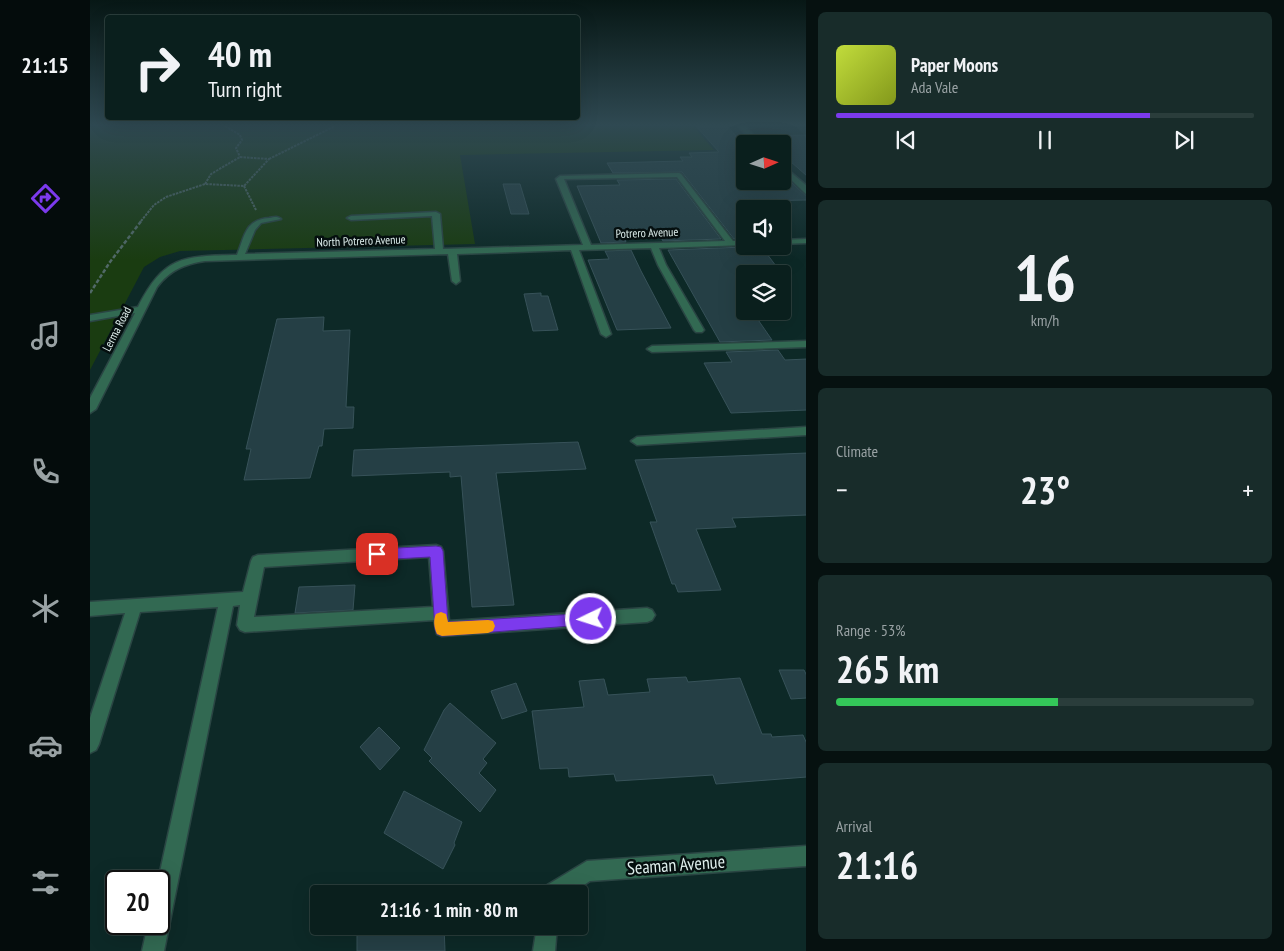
<!DOCTYPE html>
<html lang="en">
<head>
<meta charset="utf-8">
<style>
  :root { --surface:#0a1f1d; --page:#182c2a; --text:#f1f3f6; --muted:#99a2a4; --line:#2a3d3b; --accent:#7c3aed }
  body { margin:0; font-family:"PT Sans Narrow",sans-serif; background:var(--page); color:var(--text); height:100vh; display:flex; flex-direction:column; font-size:19px; white-space:nowrap }
  * { box-sizing:border-box; margin:0 }
  p { font-size:16px; color:var(--muted) }
  .icon { flex:none; width:28px; height:28px; fill:none; stroke:currentColor; stroke-width:2; stroke-linecap:round; stroke-linejoin:round }
  .map { position:relative; flex:1; overflow:hidden }
  .details { display:flex; flex-direction:column; gap:12px; padding:12px; background:#061110; width:478px }
  .details>* { flex:none }
  .top-card { position:absolute; left:15px; top:15px; width:475px; height:105px; border-radius:5px; box-shadow:0 5px 20px #0002,0 0 0 1px var(--line); background:#0a1f1d; color:var(--text); overflow:hidden }
  .needle { width:32px; rotate:87deg }
  .tools { position:absolute; left:646px; top:135px; display:grid; gap:10px }
  .tools a { display:grid; place-items:center; width:55px; height:55px; border-radius:5px; background:var(--surface); box-shadow:0 5px 20px #0002,0 0 0 1px var(--line); font-size:25px }
  .speed { position:absolute; left:15px; top:870px; display:flex; gap:10px; font-size:25px; font-weight:700; text-align:center }
  .speed>* { display:grid; place-content:center; width:65px; height:65px; border-radius:50%; background:var(--surface); box-shadow:0 5px 20px #0002,0 0 0 1px var(--line); line-height:1 }
  .speed .limit { border:2px solid #111; border-radius:8px; background:#fff; color:#111 }
  .pin { position:absolute; display:grid; place-items:center; width:42px; height:42px; color:#fff; margin:-21px; border-radius:10px; box-shadow:0 2px 8px #0006 }
  .me { position:absolute; width:55px; margin:-28px; rotate:266deg; stroke-linejoin:round; filter:drop-shadow(0 0 4px #0008) }
  .turn { display:flex; align-items:center; gap:18px; height:105px; padding:0 20px; font-size:22px }
  .turn .icon { width:65px; height:65px; stroke-width:2.5 }
  .turn b { display:block; font-size:35px; line-height:42px }
  .big { font-size:38px; font-weight:800; line-height:1.1 }
  .details .tile { flex:1; display:flex; flex-direction:column; justify-content:center; gap:8px; min-width:0; padding:0 18px; border-radius:8px; background:var(--page) }
  .details .dial { align-items:center; gap:0 }
  .dial b { font-size:65px; line-height:1 }
  .song { display:flex; align-items:center; gap:15px }
  .cover { width:60px; height:60px; border-radius:8px; background:linear-gradient(135deg,hsl(70 70% 55%),hsl(70 70% 35%)) }
  .played { height:5px; border-radius:2px; background:linear-gradient(90deg,var(--accent) 75%,var(--line) 75%) }
  .keys { display:flex; justify-content:space-around; direction:ltr }
  .heat { display:flex; justify-content:space-between; align-items:center; font-size:28px; direction:ltr }
  .charge { height:8px; border-radius:4px; background:linear-gradient(90deg,#34c759 53%,var(--line) 0) }
  .trip { position:absolute; left:220px; top:885px; width:278px; height:50px; border-radius:5px; background:var(--surface); box-shadow:0 5px 20px #0002,0 0 0 1px var(--line); font-weight:800; line-height:50px; text-align:center }
  main { display:flex; flex:1; min-height:0 }
  .tabs { display:flex; flex-direction:column; width:90px; justify-content:space-around; align-items:center; background:#040c0c; color:var(--muted) }
  .tabs .icon { width:35px; height:35px }
  .tabs .selected { color:var(--accent) }
  .tabs b { font-size:22px; color:var(--text) }
  .map>svg:first-child { display:block }
</style>
</head>
<body>
<main>
<nav class="tabs">
<b>21:15</b>
<svg class="icon selected" aria-label="directions" viewBox="0 0 24 24"><path d="M12 3l9 9-9 9-9-9zM9 14v-3h6M13 9l2 2-2 2"/></svg>
<svg class="icon" aria-label="music" viewBox="0 0 24 24"><path d="M9 18V5l10-2v13"/><circle cx="6" cy="18" r="3"/><circle cx="16" cy="16" r="3"/></svg>
<svg class="icon" aria-label="phone" viewBox="0 0 24 24"><path d="M5 4h4l2 5-3 2q2 4 5 5l2-3 5 2v4C11 20 4 13 5 4z"/></svg>
<svg class="icon" aria-label="climate" viewBox="0 0 24 24"><path d="M12 3v18M4 7l16 10M4 17L20 7"/></svg>
<svg class="icon" aria-label="car" viewBox="0 0 24 24"><path d="M5 17H2v-5l4-1 3-4h7l3 4 3 1v5h-3M9 17h6M6 11h13"/><circle cx="7" cy="17" r="2"/><circle cx="17" cy="17" r="2"/></svg>
<svg class="icon" aria-label="filters" viewBox="0 0 24 24"><path d="M4 7h16M4 17h16"/><circle cx="9" cy="7" r="2"/><circle cx="15" cy="17" r="2"/></svg>
</nav>
<div class="map">
<svg width="717" height="951" viewBox="0 0 717 951">
  <rect width="100%" height="100%" fill="#0d2927"/>
  <path fill="#1a3c11" d="M0,126h603l21,24 -254,5 15,89 -295,7 -20,6 -16,10 -54,103z"/>
  <g fill="#253f45" stroke="#375259">
    <path d="M606,126h31l10,11 8,-1v45h45l17,16v3l-56,1 7,8h-13v30h-11l-52,-67 -69,1 -6,-10 76,-2 -3,-4h12l-3,-4 30,-1z"/>
    <path d="M717,135v41l-25,-22v-10h-11l-8,-8z"/>
    <path d="M586,179l45,60 -58,2 -7,-12 -36,1 6,12 -25,1 -24,-57 43,-1 -3,-5z"/>
    <path d="M413,184h17l9,30h-18z"/>
    <path d="M655,247v8l22,-1 15,20h-37v37h7l20,29 -52,2 -52,-92z"/>
    <path d="M541,250l10,21 30,57 -54,2 -29,-70 21,-1 -4,-8z"/>
    <path d="M451,293v3h7l10,34 -25,1 -9,-37z"/>
    <path d="M234,317l-1,14 27,-1 -4,77h8l-1,21 -29,1 -2,17h-3l-9,32 -66,2 7,-31h-5l31,-130z"/>
    <path d="M688,350l7,10 22,-1v51l-76,3 -27,-50 28,-1 -6,-10z"/>
    <path d="M488,442l8,27 -90,4 18,132 -42,2 -11,-131 -11,1v-5l-98,4 2,-26z"/>
    <path d="M717,453v62l-75,3 4,9 -40,2 25,61 -43,2 -3,-8h-3l-22,-62h7l-22,-62z"/>
    <path d="M265,585l-2,25 -58,3 4,-26z"/>
    <path d="M689,670h25l3,6v22l-16,1z"/>
    <path d="M596,677l2,5 52,-4 22,56h9l1,3 31,-2 4,9v33l-91,7 -3,-9 -97,6 -2,-7 -45,3 -1,-9 -28,1 -8,-58 52,-4 -5,-26 25,-2 4,16 42,-3 -3,-13z"/>
    <path d="M426,683l11,28 -25,8 -11,-28z"/>
    <path d="M360,703l46,40 -13,16 4,4 -8,10 17,17 -16,22 -51,-51 3,-3 -8,-8 20,-40z"/>
    <path d="M289,727l21,21 -20,22 -20,-23z"/>
    <path d="M314,791l58,31 -8,21 1,2 -12,24 -59,-36z"/>
    <path d="M288,926h66l1,25h-88v-22z"/>
  </g>
  <g fill="none" stroke-linecap="round" stroke-linejoin="round">
    <g stroke="#2a4543" stroke-width="3">
      <g id="minor">
        <path d="M648,126h7l17,18h-7z"/>
        <path d="M692,165l25,21v9l-25,-24z"/>
        <path d="M589,173l2,1 52,67h12v4l-86,3 7,17 38,65 -2,2h-6l-2,-2 -36,-65 -7,-17 -72,2 32,84 -5,3 -5,-3 -30,-84 -114,4 3,27 -4,3 -4,-3 -4,-27 -243,7c-20,3 -35,9 -48,26l-61,122 -6,4v-15l45,-85 -45,8v-6l48,-8c26,-51 45,-51 99,-52 8,-20 8,-35 32,-37 6,-1 8,-2 12,1l-20,4 -6,7 -10,24 190,-5 -3,-33 -81,4 -4,-2 4,-2 85,-4 4,2 3,35 140,-4 -27,-66 4,-3zM587,177l48,64 -134,4 -27,-66z"/>
        <path d="M717,239v4l-25,1v-4z"/>
        <path d="M717,341v6l-155,5 -5,-3 5,-3z"/>
        <path d="M717,427v8l-170,10 -6,-4 6,-4z"/>
        <path d="M346,545l5,2 2,4 6,70 198,-13 5,2 3,5 -3,5 -5,2 -205,14 -5,-2 -3,-14 -189,12 -5,-2 -3,-5 3,-20 -7,1 -69,345h-22l6,-27h11l-1,-43 60,-274 -78,5 -41,132 -3,6 -6,3v-35l35,-105 -35,3v-14l153,-10 8,-31 2,-4 5,-2zM339,557l4,50 -179,10 10,-50z"/>
        <path d="M717,846v20l-217,15 -20,13h-29l3,-7 43,-26z"/>
        <path d="M447,926h20l-2,25h-22z"/>
      </g>
    </g>
    <g stroke="#516967" stroke-width="2" stroke-dasharray="2.5 1" stroke-linecap="butt">
      <path d="M135,126l15,9 2,5 -6,8 4,9"/>
      <path d="M150,157l29,2 -25,27 -39,-2 6,-10z"/>
      <path d="M179,159l66,-33"/>
      <path d="M154,186l12,24"/>
      <path d="M51,221l13,-16 12,-8 39,-13"/>
    </g>
    <path stroke="#516967" stroke-width="2.5" stroke-dasharray="4 2" stroke-linecap="butt" d="M0,293l20,-31 32,-42"/>
    <use href="#minor" fill="#326952" fill-rule="evenodd"/>
  </g>
  <linearGradient id="sky" x2="0" y2="1"><stop stop-color="#071715"/><stop offset="0.48" stop-color="#2f4952"/><stop offset="1" stop-color="#2f4952" stop-opacity="0"/></linearGradient>
  <rect width="717" height="260" fill="url(#sky)"/>
  <path fill="#7c3aed" stroke="#51269a" d="M346,546l5,1 2,4 5,71 143,-9 5,1 2,5 -2,5 -154,12 -5,-2 -2,-5 -5,-72 -53,3 -5,-2 -2,-4 2,-4 5,-1z"/>
  <path fill="#f59e0b" d="M351,612l5,2 2,8 40,-2 5,1 2,5 -2,5 -5,2 -46,3 -5,-2c-3,-7 -4,-14 -1,-20z"/>
  <g text-anchor="middle" stroke-width="5" stroke-linejoin="round" paint-order="stroke">
    <g font-size="12" fill="#deeeec" stroke="#050f0f">
      <text transform="translate(557 233) rotate(-2)" y="4">Potrero Avenue</text>
      <text transform="translate(271 241) rotate(-2)" y="4">North Potrero Avenue</text>
      <text transform="translate(27 329) rotate(-63)" y="4">Lerma Road</text>
    </g>
    <g font-size="18" fill="#deeeec" stroke="#050f0f">
      <text transform="translate(586 865) rotate(-4)" y="6">Seaman Avenue</text>
    </g>
  </g>
</svg>
<div class="tools">
<a><svg class="needle" viewBox="-14 -14 28 28"><path d="M0-13l5 13h-10z" fill="#e53935"/><path d="M0 13l5-13h-10z" fill="#99a2a4"/></svg></a>
<a><svg class="icon" aria-label="sound" viewBox="0 0 24 24"><path d="M4 9h4l5-4v14l-5-4H4zM17 9q2 3 0 6"/></svg></a>
<a><svg class="icon" aria-label="layers" viewBox="0 0 24 24"><path d="M12 4l9 5-9 5-9-5zM3 14l9 5 9-5"/></svg></a>
</div>
<div class="speed"><div class="limit">20</div></div>
<div class="pin" style="left:287px;top:554px;background:#d93025"><svg class="icon" aria-label="arrive" viewBox="0 0 24 24"><path d="M6 21V4h12l-3 4 3 4H6"/></svg></div>
<svg class="me" style="left:501px;top:619px" viewBox="-20 -20 40 40"><circle r="17" fill="#7c3aed" stroke="#fff" stroke-width="3"/><path d="M0-11L8 9 0 5-8 9z" fill="#fff"/></svg>
<div class="trip">21:16 · 1 min · 80 m</div>
<div class="top-card">
<div class="turn"><svg class="icon" aria-label="right" viewBox="0 0 24 24"><path d="M7 20v-9h11M14 6l5 5-5 5"/></svg><div><b>40 m</b>Turn right</div></div>
</div>
</div>
<section class="details">
<div class="tile">
<div class="song"><i class="cover"></i><div><b>Paper Moons</b><p>Ada Vale</p></div></div>
<div class="played"></div>
<div class="keys"><svg class="icon" aria-label="previous" viewBox="0 0 24 24"><path d="M18 5L8 12l10 7zM5 5v14"/></svg><svg class="icon" aria-label="pause" viewBox="0 0 24 24"><path d="M8 5v14M16 5v14"/></svg><svg class="icon" aria-label="next" viewBox="0 0 24 24"><path d="M6 5l10 7-10 7zM19 5v14"/></svg></div>
</div>
<div class="tile dial"><b>16</b><p>km/h</p></div>
<div class="tile"><p>Climate</p>
<div class="heat"><a>−</a><b class="big">23°</b><a>+</a></div>
</div>
<div class="tile"><p>Range · 53%</p><b class="big">265 km</b><div class="charge"></div></div>
<div class="tile"><p>Arrival</p><b class="big">21:16</b></div>
</section>
</main>
</body>
</html>
